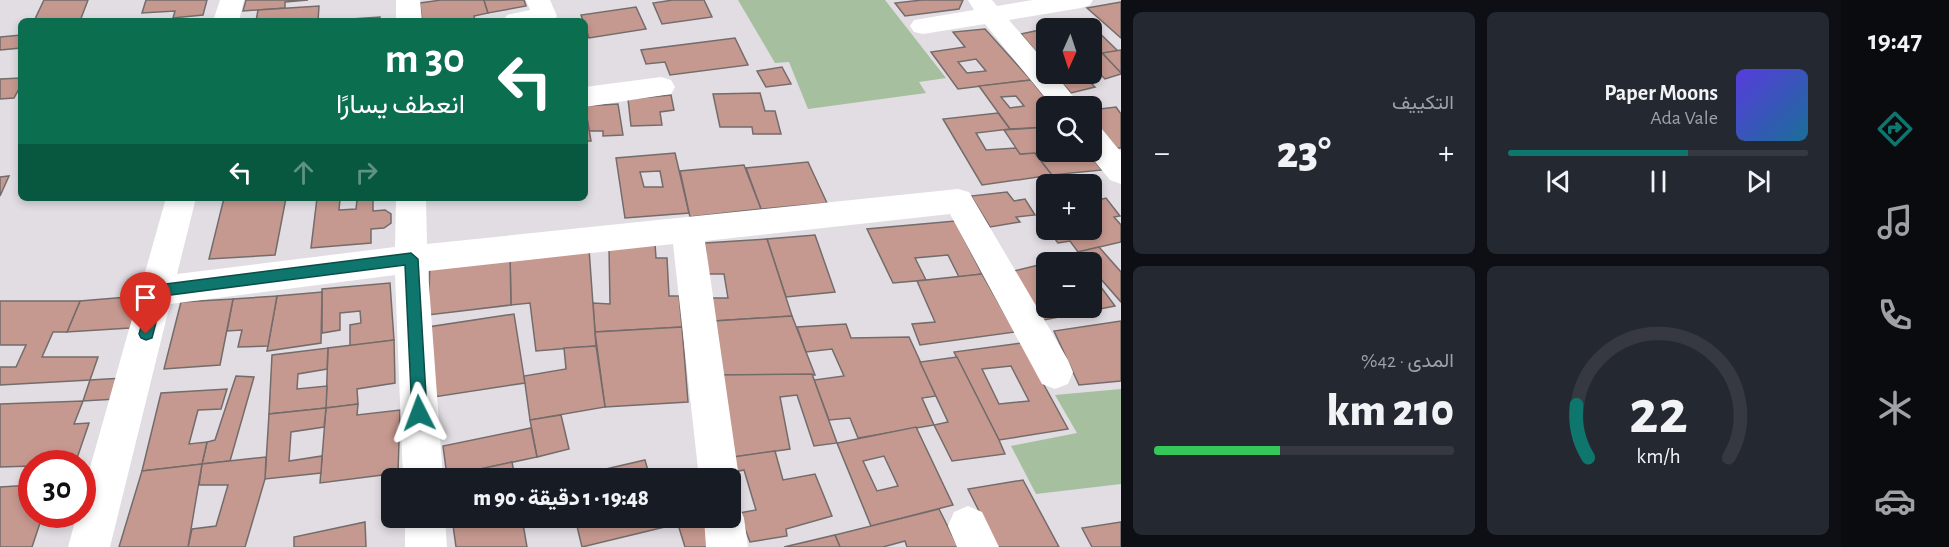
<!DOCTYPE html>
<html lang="ar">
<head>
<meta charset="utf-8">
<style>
  :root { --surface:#171b24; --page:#242831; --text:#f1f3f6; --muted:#9ea1a6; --line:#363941; --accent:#0f766e }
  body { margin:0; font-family:"Alegreya Sans",Vazirmatn,sans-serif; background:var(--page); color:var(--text); direction:rtl; height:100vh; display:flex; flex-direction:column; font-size:22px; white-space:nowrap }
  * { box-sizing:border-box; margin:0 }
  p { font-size:20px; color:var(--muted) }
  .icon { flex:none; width:33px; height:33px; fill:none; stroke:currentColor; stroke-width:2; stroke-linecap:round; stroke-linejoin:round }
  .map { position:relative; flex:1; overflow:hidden; direction:ltr }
  .panel { display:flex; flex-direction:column; gap:12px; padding:12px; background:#0d0f14; width:720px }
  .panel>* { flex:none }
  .hud { position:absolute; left:18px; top:18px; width:570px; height:183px; border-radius:9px; box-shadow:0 3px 9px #0003; direction:rtl; background:#0b6e4f; color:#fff; overflow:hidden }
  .needle { width:39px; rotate:183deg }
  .controls { position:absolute; left:1036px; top:18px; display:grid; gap:12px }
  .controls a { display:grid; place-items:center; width:66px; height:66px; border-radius:9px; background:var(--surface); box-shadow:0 3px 9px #0003; font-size:30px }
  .speed { position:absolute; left:18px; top:450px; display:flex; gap:12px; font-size:30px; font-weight:700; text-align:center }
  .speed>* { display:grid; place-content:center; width:78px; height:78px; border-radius:50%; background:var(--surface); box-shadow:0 3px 9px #0003; line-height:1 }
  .speed .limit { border:9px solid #d22; background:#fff; color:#111 }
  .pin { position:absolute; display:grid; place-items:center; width:51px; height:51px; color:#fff; margin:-62px -26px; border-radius:50% 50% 50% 0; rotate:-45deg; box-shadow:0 0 6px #0007 }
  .pin .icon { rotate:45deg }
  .me { position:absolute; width:66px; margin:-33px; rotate:357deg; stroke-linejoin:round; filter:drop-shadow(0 0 4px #0008) }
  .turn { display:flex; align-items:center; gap:21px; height:126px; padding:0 24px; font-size:27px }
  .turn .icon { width:78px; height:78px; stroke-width:2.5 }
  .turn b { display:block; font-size:42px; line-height:51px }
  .lanes { display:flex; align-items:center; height:57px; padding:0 24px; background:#0003; justify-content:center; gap:30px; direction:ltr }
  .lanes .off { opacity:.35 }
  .big { font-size:45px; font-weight:800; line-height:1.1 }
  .panel .card { flex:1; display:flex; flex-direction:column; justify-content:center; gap:9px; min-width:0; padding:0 21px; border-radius:9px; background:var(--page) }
  .panel .dial { align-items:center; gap:0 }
  .dial svg { height:156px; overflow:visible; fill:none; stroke:var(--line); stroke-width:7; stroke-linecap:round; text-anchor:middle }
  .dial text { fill:var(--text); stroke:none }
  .song { display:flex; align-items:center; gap:18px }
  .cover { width:72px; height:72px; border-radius:9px; background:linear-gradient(135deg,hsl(250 70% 55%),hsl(200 70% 35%)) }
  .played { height:6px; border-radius:3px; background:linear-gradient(90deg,var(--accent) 60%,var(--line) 60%) }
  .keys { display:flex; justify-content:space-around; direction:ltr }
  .heat { display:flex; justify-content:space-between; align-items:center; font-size:33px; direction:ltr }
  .charge { height:9px; border-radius:4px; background:linear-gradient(90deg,#34c759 42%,var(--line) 0) }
  .panel .tiles { flex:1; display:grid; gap:12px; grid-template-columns:repeat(2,1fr) }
  .trip { position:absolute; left:381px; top:468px; width:360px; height:60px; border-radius:9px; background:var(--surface); box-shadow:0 3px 9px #0003; font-weight:800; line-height:60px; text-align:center; direction:rtl }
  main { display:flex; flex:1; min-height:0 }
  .dock { display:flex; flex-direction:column; width:108px; justify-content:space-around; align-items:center; background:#090b0e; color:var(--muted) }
  .dock .icon { width:42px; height:42px }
  .dock .selected { color:var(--accent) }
  .dock b { font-size:27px; color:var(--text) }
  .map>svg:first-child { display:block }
</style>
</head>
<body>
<main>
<nav class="dock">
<b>19:47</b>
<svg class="icon selected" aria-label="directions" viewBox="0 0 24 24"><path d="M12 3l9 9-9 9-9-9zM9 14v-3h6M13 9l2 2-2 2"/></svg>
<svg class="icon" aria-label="music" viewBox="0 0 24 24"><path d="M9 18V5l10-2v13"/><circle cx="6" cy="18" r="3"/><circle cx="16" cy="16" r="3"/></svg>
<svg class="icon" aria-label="phone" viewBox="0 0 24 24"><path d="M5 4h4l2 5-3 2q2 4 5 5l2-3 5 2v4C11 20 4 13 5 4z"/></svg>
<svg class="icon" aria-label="climate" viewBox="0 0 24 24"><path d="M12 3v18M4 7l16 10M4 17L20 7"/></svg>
<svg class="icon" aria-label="car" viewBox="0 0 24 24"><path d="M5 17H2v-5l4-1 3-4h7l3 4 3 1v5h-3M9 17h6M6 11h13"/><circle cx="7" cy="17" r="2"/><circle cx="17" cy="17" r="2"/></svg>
</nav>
<section class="panel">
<div class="tiles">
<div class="card">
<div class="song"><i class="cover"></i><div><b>Paper Moons</b><p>Ada Vale</p></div></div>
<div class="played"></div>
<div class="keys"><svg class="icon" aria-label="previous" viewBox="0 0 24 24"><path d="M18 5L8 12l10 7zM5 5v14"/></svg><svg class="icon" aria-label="pause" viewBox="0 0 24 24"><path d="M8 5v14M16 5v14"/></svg><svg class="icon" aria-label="next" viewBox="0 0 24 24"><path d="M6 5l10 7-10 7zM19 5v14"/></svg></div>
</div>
<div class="card"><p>التكييف</p>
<div class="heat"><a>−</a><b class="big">23°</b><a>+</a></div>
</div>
<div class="card dial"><svg viewBox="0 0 100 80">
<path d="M14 69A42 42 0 1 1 86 69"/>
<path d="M14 69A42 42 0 0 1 8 42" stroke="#0f766e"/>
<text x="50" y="56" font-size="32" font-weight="700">22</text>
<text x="50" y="72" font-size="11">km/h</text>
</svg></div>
<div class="card"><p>المدى · 42%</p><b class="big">210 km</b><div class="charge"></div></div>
</div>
</section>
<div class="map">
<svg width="1121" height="547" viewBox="0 0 1121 547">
  <rect width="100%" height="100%" fill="#e1dde3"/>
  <g fill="#a5bf9f">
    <path d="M738,0h147l61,78 -27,4 7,11 -118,16 -19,-47 -14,1z"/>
    <path d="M1121,389v95l-85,10 -25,-48 66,-13 -22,-38z"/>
  </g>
  <g fill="#c69990" stroke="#736c6b" stroke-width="1.5" fill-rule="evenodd">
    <path d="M44,0h44l-8,21h-46z"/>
    <path d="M146,0h61l-4,15 -30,3 2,-7 -33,2z"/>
    <path d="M246,0h62l-23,2v6l-42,3z"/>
    <path d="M441,0h43l4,13 -14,3 1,5h-53l-2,-18z"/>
    <path d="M484,0h40l2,6 -38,7z"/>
    <path d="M673,0h31l8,17 -50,7 -9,-21z"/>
    <path d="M922,0h41l-4,9 -54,7 -10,-13z"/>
    <path d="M1121,2v36l-34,-30z"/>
    <path d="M319,6l-1,15h-62l2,-11z"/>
    <path d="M636,7l10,22 -57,9 -8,-23z"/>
    <path d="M380,17l-1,4h-43v-1z"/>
    <path d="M1086,20l32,31 -24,4 -2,-27h-45v37l-26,-31z"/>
    <path d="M985,29l46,51 -73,9 -27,-37 34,-5 -12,-15zM976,59l10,12 -19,2 -9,-11z"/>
    <path d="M21,35v13l-21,2v-13z"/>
    <path d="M735,38l13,27 -78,10 -5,-13 -19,2 -5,-14z"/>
    <path d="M1121,50v23l-19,-20z"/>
    <path d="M1102,53l19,20v1l-16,5 -7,-7 -6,1v-18z"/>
    <path d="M782,67l9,17 -25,3 -9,-16z"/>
    <path d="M1054,74h38l-9,1 12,12 -24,6z"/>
    <path d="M21,78v7l-7,13 -14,1v-20z"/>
    <path d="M1031,80l21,26h-5v21l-37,2 -31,-43zM1016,96l8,10 -14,2 -9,-11z"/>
    <path d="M760,93l5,18h10l6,23h-28l-1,-7h-32l-7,-33z"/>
    <path d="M671,95l3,15 -14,2 2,13 -31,1 -3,-27z"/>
    <path d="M618,104l5,31 -20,1v-5h-14l-4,-25z"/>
    <path d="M585,106l6,35h-6z"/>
    <path d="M1116,107l5,7v34h-4l-25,-29v-9z"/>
    <path d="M998,113l12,16 -34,4 10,17 30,-2 4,6 15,-1 17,22 -70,10 -39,-66z"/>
    <path d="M1047,127v25h40l15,18 -50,5 -17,-22 -15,1 -16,-24z"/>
    <path d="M675,153l14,60 -64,5 -9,-60zM660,171l3,16h-19l-4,-15z"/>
    <path d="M808,162l19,41 -66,6 -15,-41z"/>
    <path d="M744,165l17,44 -71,8 -10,-46z"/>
    <path d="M9,176l-9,20v-19z"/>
    <path d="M1007,192l7,9 11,-2 10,16 -19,2 4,5 -30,5 -19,-31z"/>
    <path d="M1092,197l3,4 11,-3 14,18 -6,1 7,8v17l-43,10 -8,-11 -12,2 -10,-13h44z"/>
    <path d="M224,198h62l-11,57 -66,4z"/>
    <path d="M317,198h35l-12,1 -1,11 17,-1 1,-9 16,-1v12l12,-1 6,4v9l-7,5 -13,1v14l-60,5z"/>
    <path d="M955,221l27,53 -23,3 -11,-22 -33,3 11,22 -33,3 -26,-54z"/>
    <path d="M815,235l20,57 -49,5 -19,-58z"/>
    <path d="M767,239l25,77 -78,5 -3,-23h17l-4,-24h-16l-3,-31z"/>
    <path d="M655,244l1,14h11l2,38h10l3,31 -87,5 -2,-29 17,1 -1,-57z"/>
    <path d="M1099,247l22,25v30l-29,-33v-7h-5l-9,-10z"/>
    <path d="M589,249l7,97 -60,5 -6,-48 -19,2 -1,-50z"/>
    <path d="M510,255l1,50 -83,10 2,-51z"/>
    <path d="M1078,257l5,5h-32z"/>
    <path d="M1047,263v45h45v-33l23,31 -76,15 -25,-50z"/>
    <path d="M982,274l33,58 -95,13 -8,-21 23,-2 -18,-41z"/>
    <path d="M390,283l4,57 -44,6v-21l11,-2 -1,-12 -20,2v17l-18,3v-44z"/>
    <path d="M322,292l-1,51 -54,8 10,-55z"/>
    <path d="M139,296l-9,32 -63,4 13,-31z"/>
    <path d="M277,296l-9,50 -30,1 4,-17 -15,1 6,-32z"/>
    <path d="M233,299l-13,66 -56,4 17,-67z"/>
    <path d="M0,301h80l-13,31h-14l-11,25h56l-8,23 -90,5v-18h16l10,-22h-26z"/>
    <path d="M514,314l11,69 -91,14 -6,-70z"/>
    <path d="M792,316l23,59h-97l-4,-54z"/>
    <path d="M1121,321v60l-42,4 -25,-54z"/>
    <path d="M846,324l5,14 58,-1 27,59 -14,2 12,27 -76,13 -8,-20 -21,2 -15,-40 30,-4 -12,-27 -26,3 -9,-25z"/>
    <path d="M682,327l6,75 -83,5 -10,-75z"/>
    <path d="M394,340l1,43 -38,6 1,15 -32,4 2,-60z"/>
    <path d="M1021,343l47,86 -69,11 -45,-88zM1011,366l18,35 -30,3 -17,-35z"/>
    <path d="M596,346l9,61 -75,13 -6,-44 42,-7 -2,-21z"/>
    <path d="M328,348l-1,21 -29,5 -1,15 30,-3 -1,22 -57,6 3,-59z"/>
    <path d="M957,357l42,83 6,14 -53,7 -18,-36 14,-3 -28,-60z"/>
    <path d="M812,374l25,69 -23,3 -17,-51 -17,2 10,52 -64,9 -8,-83z"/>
    <path d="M236,376l18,1 -24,84 -28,3 5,-22 8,-2z"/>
    <path d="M123,378l-7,21 -33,2 7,-21z"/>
    <path d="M227,389l-6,20 -23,1 -9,34 18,-2 -5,22 -60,7 19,-78z"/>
    <path d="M83,401l-9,23 15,-1 -14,41h-43v2l-32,1v-63z"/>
    <path d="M358,404l-1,11 43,-5 -2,63 -78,10 6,-75z"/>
    <path d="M326,408l-2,19 -33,5 -2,29 33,-5 -1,17 -56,6 4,-65z"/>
    <path d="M561,415l8,34 -32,8 -7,-37z"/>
    <path d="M916,427l37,78 -82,21 -34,-83zM884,456l14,30 -21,5 -14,-30z"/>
    <path d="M531,428l6,29 -90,19 -4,-30z"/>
    <path d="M775,451l8,29 32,-6 17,42 -46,13 1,7 -37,6 -11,-29 17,-3 -12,-40 -14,3 -4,-15z"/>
    <path d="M266,457l-1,22 -20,68h-57l4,-18 24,-3 12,-41h-29l3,-21z"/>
    <path d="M645,460l5,18h-65l-1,-4z"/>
    <path d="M512,462l3,16h-68v-2z"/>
    <path d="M202,464l-14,83h-69l23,-76z"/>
    <path d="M1023,480l36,67h-62l-29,-58z"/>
    <path d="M32,485v29h11l-11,33h-32v-60z"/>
    <path d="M939,509l19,38h-51l-2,-6 -22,6h-43l-5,-12z"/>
    <path d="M452,518h70l5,29h-71z"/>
    <path d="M575,518h87l3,9 -83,20z"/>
    <path d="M676,518h30l5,29h-26z"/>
    <path d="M365,522l1,25h-72v-10z"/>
    <path d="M1121,522v25h-29l-10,-19z"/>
    <path d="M835,535l5,12h-56z"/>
  </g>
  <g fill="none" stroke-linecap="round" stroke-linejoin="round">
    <g fill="#fff" fill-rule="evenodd">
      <path d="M220,0h24l-5,21h-26z"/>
      <path d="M396,0h24l2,21h-26z"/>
      <path d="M526,0h24l7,16 -3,5h-51l4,-6 23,-5z"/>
      <path d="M968,0h24l5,6 36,-6h60l-3,5 -9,3 -72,12 38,44v10h8l26,32h-29l-67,-82 -62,10 -9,-2 -4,-6 4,-6 60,-10z"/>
      <path d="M661,77l10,3 4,7 -4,7 -86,13v-20z"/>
      <path d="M1092,126l10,3 19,23v32l-11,-4 -23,-28h5z"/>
      <path d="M958,189l11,3 99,168 5,12 -5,12 -13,5 -13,-5 -92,-170 -245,27 34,237 -9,15v-15h-31l-26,-234 -245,27 15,207h-40l-8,-203 -225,29 -60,243h-42l9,-33h5v-18l84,-298h30l-19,76 218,-27 1,-49h30l1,46z"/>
      <path d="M730,500l8,4 6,14 4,29h-42l-2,-29h26z"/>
      <path d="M968,506l14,6 17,35h-42l-9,-21 6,-14z"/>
      <path d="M405,518h40l2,29h-42z"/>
    </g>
  </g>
  <path fill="#0f766e" stroke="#0a4d48" stroke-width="1.5" d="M411,253l7,6 9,154 -2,5 -6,2 -5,-2 -2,-5 -7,-148 -242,31 -11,42 -6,2 -5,-2 -2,-4 12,-43 2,-4 5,-2z"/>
</svg>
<div class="controls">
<a><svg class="needle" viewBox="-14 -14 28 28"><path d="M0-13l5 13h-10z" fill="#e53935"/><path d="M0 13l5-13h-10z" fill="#9ea1a6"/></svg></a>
<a><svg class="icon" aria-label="search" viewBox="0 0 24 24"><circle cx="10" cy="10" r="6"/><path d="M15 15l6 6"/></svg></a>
<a>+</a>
<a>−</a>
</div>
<div class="speed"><div class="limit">30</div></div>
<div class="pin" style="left:146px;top:334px;background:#d93025"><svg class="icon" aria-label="arrive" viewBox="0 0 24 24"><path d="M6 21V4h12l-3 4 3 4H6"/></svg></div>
<svg class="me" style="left:419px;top:413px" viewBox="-20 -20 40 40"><path d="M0-17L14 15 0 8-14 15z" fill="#0f766e" stroke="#fff" stroke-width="4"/></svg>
<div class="trip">19:48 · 1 دقيقة · 90 m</div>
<div class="hud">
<div class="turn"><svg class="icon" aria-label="left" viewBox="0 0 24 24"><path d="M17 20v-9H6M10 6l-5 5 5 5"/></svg><div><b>30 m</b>انعطف يسارًا</div></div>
<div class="lanes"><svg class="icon" aria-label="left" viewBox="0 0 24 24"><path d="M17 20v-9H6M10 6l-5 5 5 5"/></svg><svg class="icon off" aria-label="ahead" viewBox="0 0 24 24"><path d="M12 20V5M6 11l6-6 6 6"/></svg><svg class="icon off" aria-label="right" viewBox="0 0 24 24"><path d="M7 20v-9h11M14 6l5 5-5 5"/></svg></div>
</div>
</div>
</main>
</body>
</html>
